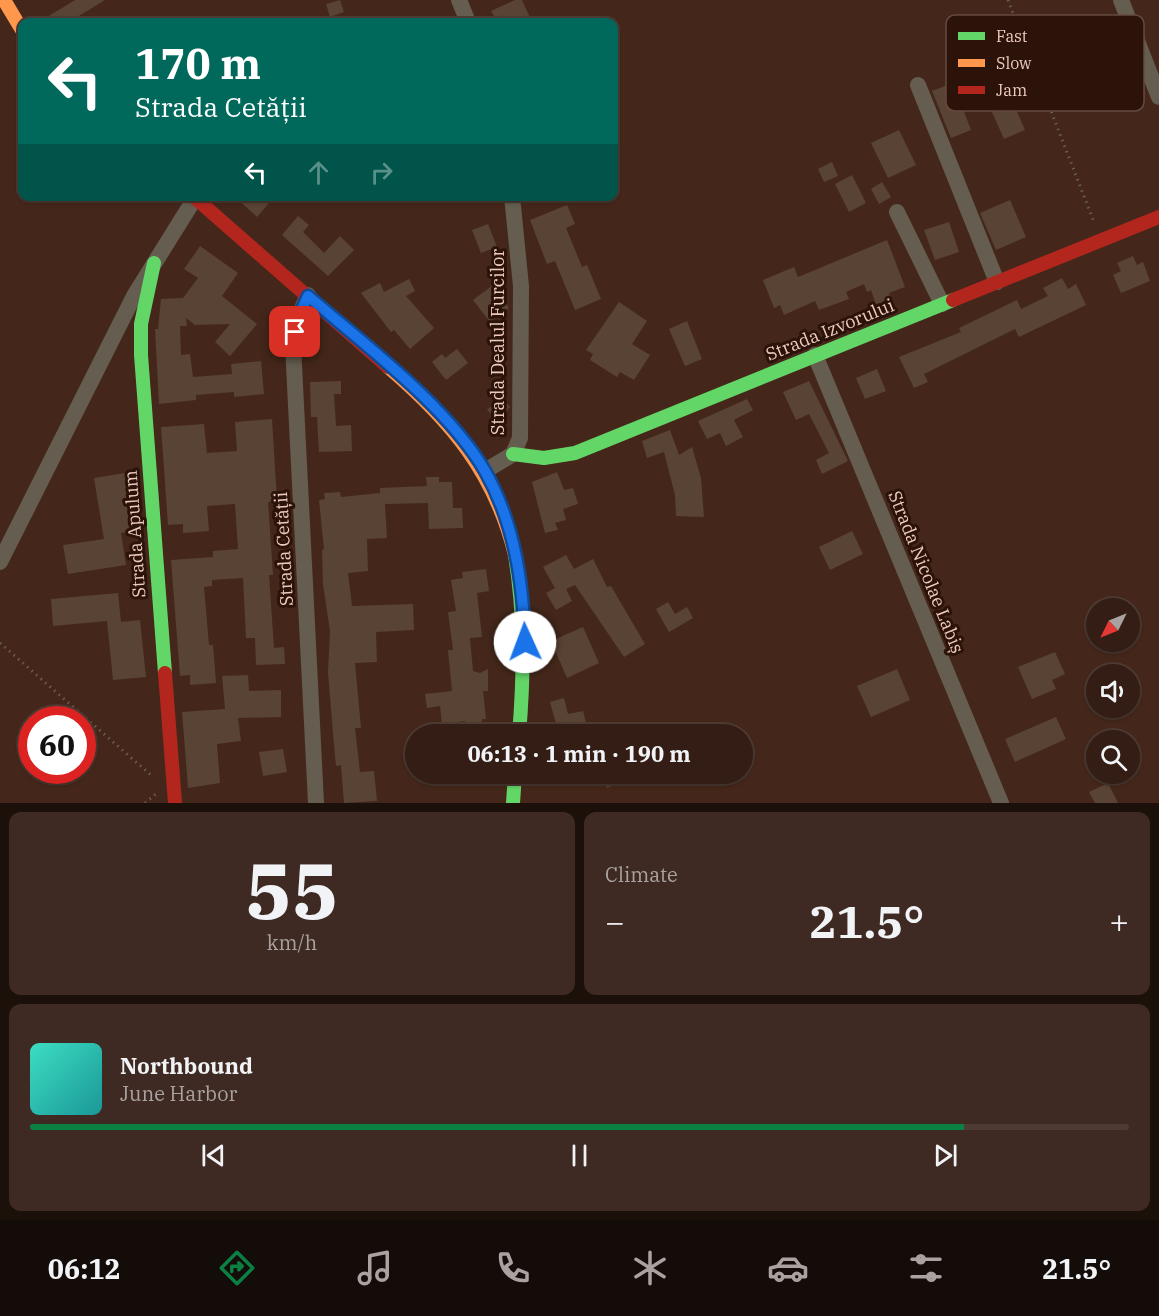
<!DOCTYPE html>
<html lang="en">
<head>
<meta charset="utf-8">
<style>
  :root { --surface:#331d14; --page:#3e2a22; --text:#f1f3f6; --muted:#a9a2a0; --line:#4e3b34; --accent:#0b8043 }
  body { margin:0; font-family:"IBM Plex Serif",serif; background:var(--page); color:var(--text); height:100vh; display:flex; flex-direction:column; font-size:22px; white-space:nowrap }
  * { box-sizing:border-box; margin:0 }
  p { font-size:20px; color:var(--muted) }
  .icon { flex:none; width:33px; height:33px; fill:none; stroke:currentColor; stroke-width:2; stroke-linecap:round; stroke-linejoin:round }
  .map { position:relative; height:803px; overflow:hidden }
  .details { display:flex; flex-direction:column; gap:9px; padding:9px; background:#1c100b; flex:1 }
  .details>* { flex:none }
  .banner { position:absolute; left:18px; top:18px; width:600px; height:183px; border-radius:12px; box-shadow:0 2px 4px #0004,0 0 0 2px var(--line); background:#00695c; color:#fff; overflow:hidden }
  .needle { width:39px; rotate:227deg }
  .buttons { position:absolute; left:1086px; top:598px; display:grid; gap:12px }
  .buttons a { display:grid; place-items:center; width:54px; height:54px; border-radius:50%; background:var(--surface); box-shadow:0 2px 4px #0004,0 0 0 2px var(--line); font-size:30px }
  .speed { position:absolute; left:18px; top:706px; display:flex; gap:12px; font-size:30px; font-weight:700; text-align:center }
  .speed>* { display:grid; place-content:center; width:78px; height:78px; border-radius:50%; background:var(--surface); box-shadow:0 2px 4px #0004,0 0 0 2px var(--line); line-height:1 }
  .speed .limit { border:9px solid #d22; background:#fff; color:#111 }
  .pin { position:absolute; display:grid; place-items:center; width:51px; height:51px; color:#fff; margin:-26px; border-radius:12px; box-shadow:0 3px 9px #0006 }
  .me { position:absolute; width:66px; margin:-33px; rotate:358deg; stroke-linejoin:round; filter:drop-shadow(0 0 4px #0008) }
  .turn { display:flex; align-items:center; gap:21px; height:126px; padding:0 18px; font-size:27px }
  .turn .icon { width:78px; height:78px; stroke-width:2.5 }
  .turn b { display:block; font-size:42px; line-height:51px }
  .lanes { display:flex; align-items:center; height:57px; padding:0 18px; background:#0003; justify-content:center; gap:30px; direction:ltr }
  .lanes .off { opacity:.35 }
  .big { font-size:45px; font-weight:800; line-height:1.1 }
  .details .card { flex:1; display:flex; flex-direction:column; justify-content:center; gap:9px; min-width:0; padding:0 21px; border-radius:12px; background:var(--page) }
  .details .dial { align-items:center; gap:0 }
  .dial b { font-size:78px; line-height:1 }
  .song { display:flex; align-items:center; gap:18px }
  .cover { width:72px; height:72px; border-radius:9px; background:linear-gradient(135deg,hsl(170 70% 55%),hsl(180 70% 35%)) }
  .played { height:6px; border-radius:3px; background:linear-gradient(90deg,var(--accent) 85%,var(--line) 85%) }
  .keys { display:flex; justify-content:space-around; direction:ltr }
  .heat { display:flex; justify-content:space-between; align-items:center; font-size:33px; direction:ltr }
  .details .tiles { flex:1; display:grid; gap:9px; grid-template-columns:1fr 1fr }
  .card:last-child { grid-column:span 2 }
  .trip { position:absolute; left:405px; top:724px; width:348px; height:60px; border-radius:30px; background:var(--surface); box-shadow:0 2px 4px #0004,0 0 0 2px var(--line); font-weight:800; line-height:60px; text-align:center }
  .tabs { display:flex; height:96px; justify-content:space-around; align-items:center; background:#140c08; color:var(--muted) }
  .tabs .icon { width:42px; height:42px }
  .tabs .on { color:var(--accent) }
  .tabs b { font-size:27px; color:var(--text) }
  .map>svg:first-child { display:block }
</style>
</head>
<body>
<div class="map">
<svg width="1159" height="803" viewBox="0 0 1159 803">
  <rect width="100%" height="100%" fill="#44271a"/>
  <g fill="#594334">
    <path d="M75,0h30l-36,22h-30z"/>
    <path d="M340,0l4,12 -14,5 -4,-13z"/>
    <path d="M515,0h7l10,22h-35l-6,-11z"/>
    <path d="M1004,82l21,48 -21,9 -21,-47z"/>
    <path d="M953,83l18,47 -20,8 -19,-47z"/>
    <path d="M899,130l17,35 -28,13 -17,-35z"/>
    <path d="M832,162l6,14 -14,6 -6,-13z"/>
    <path d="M852,175l14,28 -17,9 -14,-28z"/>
    <path d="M882,182l9,15 -12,7 -8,-15z"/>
    <path d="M234,196h41l-18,21z"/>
    <path d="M1010,200l16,37 -30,13 -16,-37z"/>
    <path d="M567,205l8,19 -9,4 16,39 5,-2 14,34 -26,11 -20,-49 -8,3 -17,-44z"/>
    <path d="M298,216l11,9 -6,7 21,21 16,-17 14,14 -26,26 -46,-41z"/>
    <path d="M949,222l10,30 -24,8 -11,-30z"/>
    <path d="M488,224l9,23 -16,6 -9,-23z"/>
    <path d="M887,240l18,47 -16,6 3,6 -16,6 -5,-15 -4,2 -3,-8 -18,8 3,7 -30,11 -4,-9 -31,14 -4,-10 -6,3 -11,-28 31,-13 4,10z"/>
    <path d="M200,246l38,27 -16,23 35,28 -27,32 -15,-14 15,-18 -35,1 -9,-7 1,8h-7l1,29 9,-1 3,23 39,-3 -1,-10 30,-3 3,33 -30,3v-5l-38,3v5l-37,4 -4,-75h3l3,-30 22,-1 15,-20 -14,-9z"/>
    <path d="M1133,256l4,9 6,-3 7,19 -29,12 -8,-18 8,-4 -4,-8z"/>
    <path d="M1062,278l6,11 8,-5 10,21 -67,32 -4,-8 -91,45 4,8 -14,6 -15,-31 62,-25 -2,-4 58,-28 4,9 27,-13 -5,-8z"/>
    <path d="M409,279l6,12 -9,5 28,32 -24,21 -16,-19 -3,2 -30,-39 19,-10 4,9z"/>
    <path d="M493,285l16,23 -19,14 -17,-22z"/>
    <path d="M619,302l28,19 -15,23 18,11 -16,25 -14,-8 -3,5 -27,-17 3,-6 -7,-4z"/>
    <path d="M687,321l15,38 -17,7 -16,-37z"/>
    <path d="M457,349l11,14 -22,17 -14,-18 10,-8 3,4z"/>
    <path d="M877,369l9,22 -21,8 -9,-21z"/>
    <path d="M341,381v13h-7l2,32 15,-1 1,26 -33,1 -2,-35h-6l-1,-35z"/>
    <path d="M809,381l39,80 -26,13 -6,-14 13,-7 -20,-39 -13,6 -13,-28z"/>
    <path d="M501,396l9,11 -12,13 -11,-10z"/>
    <path d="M747,399l6,11 -19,10 9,17 -17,9 -6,-13 -13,6 -9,-18z"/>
    <path d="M272,419l5,82 -9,1 5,73h-4l5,73 10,-1 1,17 -29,1 -1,-27h-9l-3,-60 -31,2v6l-8,1 5,58h4l3,38 -26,2v-10l-10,1 -9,-116 42,-3v-6l25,-2 -3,-45 -28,2 2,25 -26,2v-9l-15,1 -7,-98 43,-3 3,29 30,-2 -2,-29z"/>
    <path d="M670,430l9,25 13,-8 9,31 3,39 -28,-1 -1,-21 -11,-43 -17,6 -5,-17z"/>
    <path d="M131,472l9,58 -19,3 5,32 -58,9 -5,-29 41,-6 -10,-61z"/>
    <path d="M557,472l7,18 9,-2 5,16 -15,5 3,11 -11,3 3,7 -13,3 -13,-51z"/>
    <path d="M426,477h13v5h13l1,26h9l1,20 -34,1 -1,-26 -43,1 2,34 -20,1 1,32 -20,2 4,33 61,-2 1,26 -38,2 1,30 -22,1 6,65h-6l5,44 14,-1 3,30 -33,2 -3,-38 -5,1 -2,-21 -6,-73 2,-41 -7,-47 -1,-34 2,-1 -5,-49 6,-1 -1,-6 16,-1 1,5 39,-4v-5l47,-2z"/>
    <path d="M852,531l11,23 -33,16 -11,-23z"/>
    <path d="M566,555l8,14 19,-10 14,28 4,-1 34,58 -21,13 -49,-72 -9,4 6,12 -16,9 -10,-17 9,-5 -12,-21z"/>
    <path d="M486,569l3,22 -12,2 5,44 -12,1 3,33 7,2 8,-4v22h-5l3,28h-4l-1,16h-17l1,-14 -23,3 -2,-18 -13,2 -2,-14 27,-3 -4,-41h5l-5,-38 8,-1 -5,-31 12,-2 -1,-6z"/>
    <path d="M118,593l3,29 19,-2 6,57 -33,3 -6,-59 -54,5 -2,-27z"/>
    <path d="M668,602l7,12 12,-7 6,11 -24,14 -13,-23z"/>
    <path d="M583,627l16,36 -32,15 -16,-37z"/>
    <path d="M1055,652l10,22 -13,6 4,9 -24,10 -14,-32z"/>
    <path d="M897,669l13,31 -39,17 -14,-31z"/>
    <path d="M248,675l1,16 32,-1v27l-43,1 3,23 -24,3 3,39 -32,5 -6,-76 43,-3 -3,-33z"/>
    <path d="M564,698l4,16 15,-3 6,24h-30l-9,-33z"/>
    <path d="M1056,717l10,22 -51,23 -10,-23z"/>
    <path d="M283,749l4,23 -24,4 -4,-24z"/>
    <path d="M601,774h40v1l-34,13z"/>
    <path d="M1108,783l10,20h-23l-6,-11z"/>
  </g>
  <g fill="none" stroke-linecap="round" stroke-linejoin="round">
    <g stroke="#675d52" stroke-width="3" stroke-dasharray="1.5 4.5" stroke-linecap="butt">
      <path d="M1008,0l86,222"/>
      <path d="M0,643l152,133"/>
      <path d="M145,803l11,-9"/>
    </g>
    <g stroke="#645d50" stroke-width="16">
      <path d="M459,0l9,22"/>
      <path d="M1121,0l38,97"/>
      <path d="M918,85l79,197"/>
      <path d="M897,212l45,92"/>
      <path d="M308,295l-11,25 -4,25 23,458"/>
      <path d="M815,355l186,448"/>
      <path d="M485,471l28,-17 7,-16 1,-152 -9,-90"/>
      <path d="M0,562l134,-266 61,-98"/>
    </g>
    <g stroke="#63d668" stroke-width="14">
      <path d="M154,263l-13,61v31l24,318"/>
      <path d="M513,454l31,4 31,-5 378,-153"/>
      <path d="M515,555c10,61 9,119 4,180"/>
      <path d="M513,803l2,-29"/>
    </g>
    <g stroke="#ff974d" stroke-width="14">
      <path d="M4,0l18,30"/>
      <path d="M388,367c63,54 107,106 127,188"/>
    </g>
    <g stroke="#b3261e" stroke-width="14">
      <path d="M193,196l195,171"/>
      <path d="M953,300l206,-83"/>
      <path d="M165,673l10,130"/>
    </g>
  </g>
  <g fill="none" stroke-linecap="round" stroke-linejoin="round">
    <g stroke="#114b97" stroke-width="15">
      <path id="route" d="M295,332l2,-12 11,-24c57,49 140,111 177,175 30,53 38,112 40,171"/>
    </g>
    <use href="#route" stroke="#1a73e8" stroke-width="10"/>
  </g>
  <g text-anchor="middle" stroke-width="6" stroke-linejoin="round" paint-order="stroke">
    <g font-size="18" fill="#edcabd" stroke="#2b130a">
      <text transform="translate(830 330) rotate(-22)" y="6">Strada Izvorului</text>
      <text transform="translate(498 342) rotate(-90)" y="6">Strada Dealul Furcilor</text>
      <text transform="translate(135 534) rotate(-94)" y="6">Strada Apulum</text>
      <text transform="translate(284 549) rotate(-93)" y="6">Strada Cetății</text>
      <text transform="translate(926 572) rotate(68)" y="6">Strada Nicolae Labiș</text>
    </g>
  </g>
  <rect x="946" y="15" width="198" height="96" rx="9" fill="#2b130a" stroke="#654a40" stroke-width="1.5"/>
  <rect x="958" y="32" width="27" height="8" fill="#63d668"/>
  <rect x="958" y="59" width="27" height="8" fill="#ff974d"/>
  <rect x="958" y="86" width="27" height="8" fill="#b3261e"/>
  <g font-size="16" fill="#edcabd">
    <text x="996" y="42">Fast</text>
    <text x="996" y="69">Slow</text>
    <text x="996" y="96">Jam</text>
  </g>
</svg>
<div class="buttons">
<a><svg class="needle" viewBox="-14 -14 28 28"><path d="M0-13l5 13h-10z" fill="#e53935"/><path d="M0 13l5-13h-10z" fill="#a9a2a0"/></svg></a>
<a><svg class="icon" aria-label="sound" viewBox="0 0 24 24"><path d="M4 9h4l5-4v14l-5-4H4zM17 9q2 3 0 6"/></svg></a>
<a><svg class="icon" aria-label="search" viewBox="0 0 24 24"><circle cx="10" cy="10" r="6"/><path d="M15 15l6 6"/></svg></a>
</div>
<div class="speed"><div class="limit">60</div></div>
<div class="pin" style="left:295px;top:332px;background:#d93025"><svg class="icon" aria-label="arrive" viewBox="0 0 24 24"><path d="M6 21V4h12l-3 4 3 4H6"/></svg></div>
<svg class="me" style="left:525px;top:642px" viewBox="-20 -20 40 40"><circle r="19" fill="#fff"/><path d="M0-13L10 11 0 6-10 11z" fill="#1a73e8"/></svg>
<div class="trip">06:13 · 1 min · 190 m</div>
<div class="banner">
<div class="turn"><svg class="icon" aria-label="left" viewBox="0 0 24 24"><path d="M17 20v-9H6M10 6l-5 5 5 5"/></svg><div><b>170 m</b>Strada Cetății</div></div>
<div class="lanes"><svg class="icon" aria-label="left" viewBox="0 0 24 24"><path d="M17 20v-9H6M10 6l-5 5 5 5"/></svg><svg class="icon off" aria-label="ahead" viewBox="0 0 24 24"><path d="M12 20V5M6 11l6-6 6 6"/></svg><svg class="icon off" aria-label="right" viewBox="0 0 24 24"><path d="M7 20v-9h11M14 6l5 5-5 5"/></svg></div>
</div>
</div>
<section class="details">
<div class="tiles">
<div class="card dial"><b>55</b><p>km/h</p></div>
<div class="card"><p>Climate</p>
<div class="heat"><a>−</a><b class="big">21.5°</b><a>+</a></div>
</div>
<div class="card">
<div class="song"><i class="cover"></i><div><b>Northbound</b><p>June Harbor</p></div></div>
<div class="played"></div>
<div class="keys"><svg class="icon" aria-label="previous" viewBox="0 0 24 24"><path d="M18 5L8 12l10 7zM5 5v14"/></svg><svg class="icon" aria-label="pause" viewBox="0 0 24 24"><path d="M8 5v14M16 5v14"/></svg><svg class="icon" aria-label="next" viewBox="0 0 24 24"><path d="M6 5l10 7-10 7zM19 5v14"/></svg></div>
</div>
</div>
</section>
<nav class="tabs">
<b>06:12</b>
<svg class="icon on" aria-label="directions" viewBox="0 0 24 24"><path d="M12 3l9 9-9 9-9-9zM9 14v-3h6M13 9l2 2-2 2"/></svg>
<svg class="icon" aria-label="music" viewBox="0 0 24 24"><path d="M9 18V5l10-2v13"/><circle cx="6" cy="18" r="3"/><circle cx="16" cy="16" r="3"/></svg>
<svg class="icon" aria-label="phone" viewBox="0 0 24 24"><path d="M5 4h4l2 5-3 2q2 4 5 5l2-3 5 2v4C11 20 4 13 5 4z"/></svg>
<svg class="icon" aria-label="climate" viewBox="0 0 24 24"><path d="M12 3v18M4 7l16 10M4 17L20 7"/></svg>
<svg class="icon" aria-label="car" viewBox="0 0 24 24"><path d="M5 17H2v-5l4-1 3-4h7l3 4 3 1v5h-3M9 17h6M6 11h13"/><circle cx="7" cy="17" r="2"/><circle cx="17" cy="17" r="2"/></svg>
<svg class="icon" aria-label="filters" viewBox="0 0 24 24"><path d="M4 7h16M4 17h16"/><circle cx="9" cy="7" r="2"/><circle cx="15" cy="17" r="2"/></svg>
<b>21.5°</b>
</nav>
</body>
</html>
